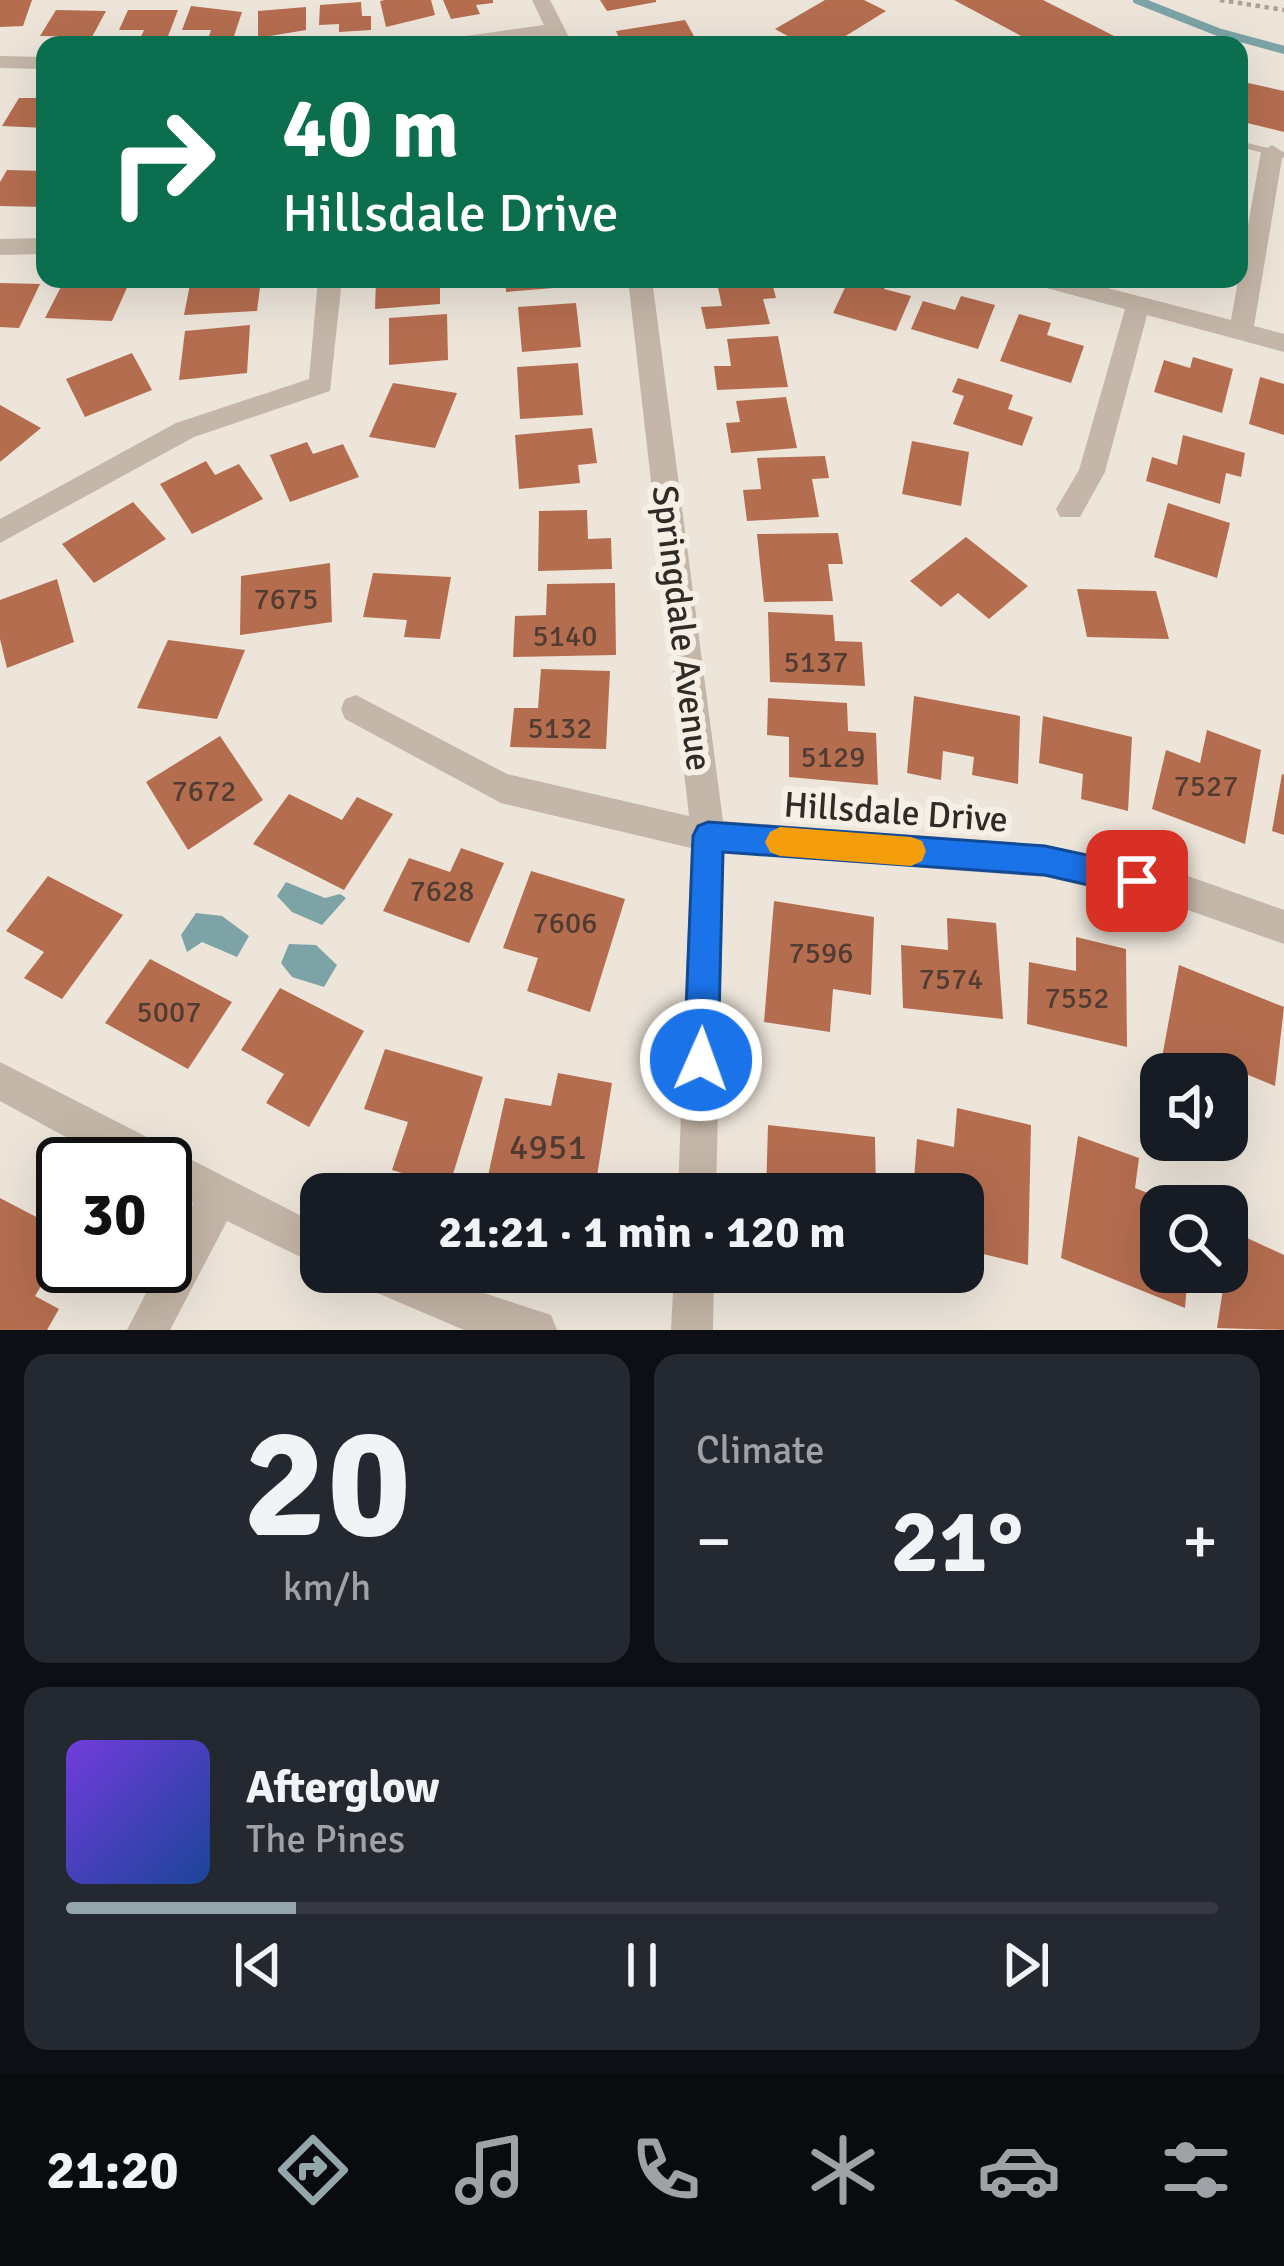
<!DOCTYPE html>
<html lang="en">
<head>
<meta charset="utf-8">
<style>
  :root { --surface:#171b24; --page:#242831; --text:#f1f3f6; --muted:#9ea1a6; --line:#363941; --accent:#94a6aa }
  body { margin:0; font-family:Signika,sans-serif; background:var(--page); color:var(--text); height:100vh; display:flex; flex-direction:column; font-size:45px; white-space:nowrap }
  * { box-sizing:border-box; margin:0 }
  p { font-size:39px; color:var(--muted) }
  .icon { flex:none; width:66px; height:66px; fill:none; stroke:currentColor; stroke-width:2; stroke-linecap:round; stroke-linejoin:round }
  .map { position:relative; height:1330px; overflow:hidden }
  .side { display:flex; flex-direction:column; gap:24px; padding:24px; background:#0d0f14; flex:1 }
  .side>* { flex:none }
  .hud { position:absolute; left:36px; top:36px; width:1212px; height:252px; border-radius:24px; box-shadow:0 12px 48px #0002; background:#0b6e4f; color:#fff; overflow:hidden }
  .fabs { position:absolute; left:1140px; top:1053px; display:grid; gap:24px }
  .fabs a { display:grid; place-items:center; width:108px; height:108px; border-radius:24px; background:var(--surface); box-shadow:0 12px 48px #0002; font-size:60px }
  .speed { position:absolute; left:36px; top:1137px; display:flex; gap:24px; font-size:60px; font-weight:700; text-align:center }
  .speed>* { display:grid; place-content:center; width:156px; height:156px; border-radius:50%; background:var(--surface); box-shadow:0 12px 48px #0002; line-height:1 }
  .speed .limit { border:6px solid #111; border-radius:18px; background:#fff; color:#111 }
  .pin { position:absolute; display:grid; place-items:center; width:102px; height:102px; color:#fff; margin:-51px; border-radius:24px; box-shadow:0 6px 18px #0006 }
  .me { position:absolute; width:132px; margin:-66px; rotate:2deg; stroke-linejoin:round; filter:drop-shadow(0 0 9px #0008) }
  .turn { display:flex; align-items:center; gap:42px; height:252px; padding:0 48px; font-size:54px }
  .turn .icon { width:156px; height:156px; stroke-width:2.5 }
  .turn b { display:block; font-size:84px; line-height:102px }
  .big { font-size:90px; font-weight:800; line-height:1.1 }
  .side .card { flex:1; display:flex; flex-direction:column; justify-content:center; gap:18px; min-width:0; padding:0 42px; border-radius:24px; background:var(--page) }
  .side .dial { align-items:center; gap:0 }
  .dial b { font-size:156px; line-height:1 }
  .song { display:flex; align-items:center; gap:36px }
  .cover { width:144px; height:144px; border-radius:18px; background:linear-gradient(135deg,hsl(260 70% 55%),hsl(220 70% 35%)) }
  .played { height:12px; border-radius:6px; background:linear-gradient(90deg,var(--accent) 20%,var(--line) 20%) }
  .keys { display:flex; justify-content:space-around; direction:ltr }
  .heat { display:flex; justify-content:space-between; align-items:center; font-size:66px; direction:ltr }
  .side .tiles { flex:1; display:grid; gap:24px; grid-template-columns:1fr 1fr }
  .card:last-child { grid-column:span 2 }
  .trip { position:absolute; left:300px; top:1173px; width:684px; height:120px; border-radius:24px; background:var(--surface); box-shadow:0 12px 48px #0002; font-weight:800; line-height:120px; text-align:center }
  .tabs { display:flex; height:192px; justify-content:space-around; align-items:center; background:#090b0e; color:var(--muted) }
  .tabs .icon { width:84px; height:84px }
  .tabs .current { color:var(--accent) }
  .tabs b { font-size:54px; color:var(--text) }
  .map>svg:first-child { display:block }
</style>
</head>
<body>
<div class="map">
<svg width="1284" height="1330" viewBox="0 0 1284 1330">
  <rect width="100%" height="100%" fill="#ede5da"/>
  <g fill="#7da3a6">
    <path d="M286,882l39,16 15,-4 6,4 -24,27 -30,-13 -15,-16z"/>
    <path d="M196,913l26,3 27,20 -12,21 -35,-15 -15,10 -6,-17z"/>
    <path d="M289,944l27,1 21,20 -13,22 -32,-10 -11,-14z"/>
  </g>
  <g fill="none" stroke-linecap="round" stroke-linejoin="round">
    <path stroke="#7da3a6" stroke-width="8" d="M1137,0l81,32 66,18"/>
  </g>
  <g fill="#b56d50">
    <path d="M0,0h32l-9,26 -23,1z"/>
    <path d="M385,0h46l4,15 -49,12 -6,-26z"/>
    <path d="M443,0h50v3l-17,2 4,9 -29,5z"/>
    <path d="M600,0h56v2l-49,9z"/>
    <path d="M825,0h39l22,11 -55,34h-27l-29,-16z"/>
    <path d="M954,0h89l83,42 -88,3z"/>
    <path d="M361,2l1,14h9v14l-32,2v-8l-20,1 1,-20z"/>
    <path d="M191,6l51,6 -9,27h-25l3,-9h-29z"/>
    <path d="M306,7v23l-48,8v-27z"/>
    <path d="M56,10l50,1 -14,26 -52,-1z"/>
    <path d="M128,10h50l-11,29h-27l4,-9h-25z"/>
    <path d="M685,20l14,25h-77l-6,-14z"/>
    <path d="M1239,81l45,10v41l-45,-11z"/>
    <path d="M19,98h26v30l-43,-2z"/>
    <path d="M7,170l38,1v36l-45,-1v-24z"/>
    <path d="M65,279h25l40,2 -18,40 -67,-3z"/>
    <path d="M191,279l70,1 -4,31 -73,4z"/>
    <path d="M376,279h64v25l-65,5z"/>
    <path d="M505,279h60l1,8 -60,5z"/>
    <path d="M771,279l5,19 -13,1 7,25 -64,5 -5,-22 21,-1 -5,-23z"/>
    <path d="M849,279h39l-4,10 27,7 -15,35 -63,-18z"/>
    <path d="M0,283l40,1 -21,44 -19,-1z"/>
    <path d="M961,296l34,9 -17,44 -67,-20 12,-28 32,9z"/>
    <path d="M576,303l5,44 -59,5 -4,-45z"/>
    <path d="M447,314l1,46 -59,5v-47z"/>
    <path d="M1019,314l32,9 -4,12 37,11 -13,37 -71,-22z"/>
    <path d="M250,325l-3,48 -68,7 6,-49z"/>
    <path d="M778,336l10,51 -71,3 -3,-24h17l-4,-27z"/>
    <path d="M132,353l20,37 -67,27 -19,-38z"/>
    <path d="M1193,357l40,12 -11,44 -68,-21 10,-32 26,8z"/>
    <path d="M578,363l5,52 -63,4 -3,-52z"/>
    <path d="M1260,377l24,7v51l-35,-11z"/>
    <path d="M958,378l55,17 -5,14 25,8 -11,29 -69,-22 11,-28 -12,-4z"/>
    <path d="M393,383l64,10 -22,55 -66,-11z"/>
    <path d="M786,397l11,51 -66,5 -5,-30 14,-1 -4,-21z"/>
    <path d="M0,405l41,23 -41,34z"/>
    <path d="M592,428l5,35 -19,2 2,18 -61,6 -4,-54z"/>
    <path d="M1183,435l62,18 -4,24 -15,-4 -6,31 -74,-23 6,-24 25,8z"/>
    <path d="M912,441l57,11 -8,54 -59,-12z"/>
    <path d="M307,442l6,12 30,-10 16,33 -69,25 -20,-47z"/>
    <path d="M825,456l4,22 -17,1 7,38 -72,4 -4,-31 18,-1 -4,-31z"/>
    <path d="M206,461l9,14 24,-11 24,35 -71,35 -32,-50z"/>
    <path d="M133,502l33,37 -72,44 -32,-39z"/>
    <path d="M1168,503l62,20 -13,55 -63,-21z"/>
    <path d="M587,510l1,29 23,-1 1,31 -74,2 1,-60z"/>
    <path d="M838,533l5,31h-15l5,37 -69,1 -7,-68z"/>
    <path d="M966,537l62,49 -39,33 -31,-26 -17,14 -31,-26z"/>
    <path d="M330,563l2,59 -92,13 1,-59z"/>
    <path d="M373,573l78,4 -11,62 -36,-2 3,-17 -44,-3z"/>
    <path d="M57,579l17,63 -67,26 -7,-29v-39z"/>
    <path d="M615,583l1,72 -103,2 2,-41 31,-1 1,-31z"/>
    <path d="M1077,589l79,2 13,48 -82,-2z"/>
    <path d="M768,612l65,3 2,26 27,1 3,44 -95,-4z"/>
    <path d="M168,640l77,10 -28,69 -80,-11z"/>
    <path d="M541,669l69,2 -4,78 -96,-2 4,-39h24z"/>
    <path d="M914,696l106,20 -2,68 -46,-9 2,-18 -31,-6 -2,29 -34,-7z"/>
    <path d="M768,698l79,5 1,28 28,2 2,52 -89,-8v-40l-22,-2z"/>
    <path d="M1043,716l89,21 -4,74 -47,-12 2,-25 -44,-11z"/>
    <path d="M1207,730l54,20 -16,94 -93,-35 14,-59 34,13z"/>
    <path d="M220,736l43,64 -75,50 -42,-68z"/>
    <path d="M1282,774l2,1v60l-12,-4z"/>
    <path d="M289,794l53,26 15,-23 36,17 -49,76 -91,-46z"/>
    <path d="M461,848l43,15 -35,80 -86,-32 26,-53 41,14z"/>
    <path d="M531,871l94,28 -35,113 -63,-21 11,-33 -35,-10z"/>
    <path d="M48,876l75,39 -61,84 -38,-21 20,-26 -38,-21z"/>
    <path d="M774,901l100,16 -3,78 -38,-6 -3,43 -66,-10z"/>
    <path d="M947,918l49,5 7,96 -100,-11 -2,-63 47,5z"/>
    <path d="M1076,937l50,12 1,98 -100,-23 2,-62 47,9z"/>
    <path d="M150,959l82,43 -44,67 -83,-46z"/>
    <path d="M1179,965l105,42 -9,79 -51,-21 -2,9h-63z"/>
    <path d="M280,988l84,43 -55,96 -43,-24 18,-29 -43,-24z"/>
    <path d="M385,1049l98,28 -34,110 -57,-17 16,-48 -44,-13z"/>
    <path d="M558,1073l54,10 -18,111h-62l-46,-9 19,-87 46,8z"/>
    <path d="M957,1108l74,17 -3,140 -65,-16v-55h-50l4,-55 37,8z"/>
    <path d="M768,1125l107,12 1,57h-110z"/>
    <path d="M1078,1136l61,22 -4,30 46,18h-20v66h27l-3,36 -124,-50z"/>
    <path d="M0,1198l63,33v19l-28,46 24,13 -12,21h-47z"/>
    <path d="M1232,1231l52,24v75l-67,-2z"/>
  </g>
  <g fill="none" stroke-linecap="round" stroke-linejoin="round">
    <path stroke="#afa092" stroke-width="4.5" stroke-dasharray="4.5 4.5" stroke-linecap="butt" d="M1220,0l64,10"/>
    <path fill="#c4b6a8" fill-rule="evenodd" d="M1239,141l45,11v6l-45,-11z"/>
    <g fill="#c4b6a8" fill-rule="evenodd">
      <path d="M532,0h18l23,45h-20l-4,-9 -64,9h-50l10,-6 99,-14z"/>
      <path d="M0,56l45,1v12l-45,-1z"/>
      <path d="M1272,145l11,7 -29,174 30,8v18l-137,-37 -42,157 -25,45h-20l-4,-8 23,-39 46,-161 -90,-24 -4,-6h42l158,41 30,-168z"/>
      <path d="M45,238v16l-45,1v-16z"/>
      <path d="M318,279h24l-12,112 -136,46 -194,106v-24l176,-96 133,-44z"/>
      <path d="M628,279h24l71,542 322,24 137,29 102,36v34l-102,-36 -137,-31 -321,-24 -8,341h-38l13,-346 -190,-45 -156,-84 -4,-10 4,-10 11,-4 151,79 182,42z"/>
      <path d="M0,1062l321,164v41l-94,-46 -57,109h-43l33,-64h5v-9l28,-53 -28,-14v-26h-50l-115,-63z"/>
      <path d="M355,1272h65l131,43 6,15h-93l-103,-44z"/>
      <path d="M674,1272h40l-1,58h-42z"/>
    </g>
  </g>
  <path fill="#1a73e8" stroke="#114b97" stroke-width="3" d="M708,822l337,24 92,20 11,4 4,11 -4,10 -11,5 -92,-21 -322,-23 -5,208 -5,12 -12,5 -12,-5 -5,-12 9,-224 5,-10z"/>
  <path fill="#f59e0b" d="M780,827l131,10 11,4 4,10 -4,10 -11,5 -131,-10 -10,-4 -5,-10 5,-10z"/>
  <g text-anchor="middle" stroke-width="12" stroke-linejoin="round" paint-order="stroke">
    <g font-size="30" fill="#523c31">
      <text x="286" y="609">7675</text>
      <text x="565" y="646">5140</text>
      <text x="816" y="672">5137</text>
      <text x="560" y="738">5132</text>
      <text x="833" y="767">5129</text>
      <text x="1206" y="796">7527</text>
      <text x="204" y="801">7672</text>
      <text x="442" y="901">7628</text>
      <text x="565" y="933">7606</text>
      <text x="821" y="963">7596</text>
      <text x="951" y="989">7574</text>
      <text x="1077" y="1008">7552</text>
      <text x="169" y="1022">5007</text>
    </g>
    <g font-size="36" fill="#312b27" stroke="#f6efe5">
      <text transform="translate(683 628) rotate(83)" y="13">Springdale Avenue</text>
      <text transform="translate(896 811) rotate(4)" y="13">Hillsdale Drive</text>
    </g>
    <g font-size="36" fill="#523c31">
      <text x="548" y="1159">4951</text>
    </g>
  </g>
</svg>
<div class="fabs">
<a><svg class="icon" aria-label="sound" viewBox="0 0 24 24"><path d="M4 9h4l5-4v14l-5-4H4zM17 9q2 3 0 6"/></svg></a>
<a><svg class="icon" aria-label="search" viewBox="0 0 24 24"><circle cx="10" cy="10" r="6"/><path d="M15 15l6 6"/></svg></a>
</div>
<div class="speed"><div class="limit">30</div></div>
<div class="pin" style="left:1137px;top:881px;background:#d93025"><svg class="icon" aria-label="arrive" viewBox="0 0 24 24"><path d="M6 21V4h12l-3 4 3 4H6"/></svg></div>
<svg class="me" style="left:701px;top:1060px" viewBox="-20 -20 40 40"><circle r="17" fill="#1a73e8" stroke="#fff" stroke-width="3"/><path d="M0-11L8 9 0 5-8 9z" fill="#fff"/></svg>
<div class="trip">21:21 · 1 min · 120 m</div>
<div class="hud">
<div class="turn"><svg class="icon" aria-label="right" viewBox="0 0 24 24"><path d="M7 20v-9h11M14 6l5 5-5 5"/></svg><div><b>40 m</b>Hillsdale Drive</div></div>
</div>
</div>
<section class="side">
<div class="tiles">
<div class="card dial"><b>20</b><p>km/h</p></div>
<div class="card"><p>Climate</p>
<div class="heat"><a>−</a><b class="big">21°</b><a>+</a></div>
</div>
<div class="card">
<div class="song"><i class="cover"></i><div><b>Afterglow</b><p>The Pines</p></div></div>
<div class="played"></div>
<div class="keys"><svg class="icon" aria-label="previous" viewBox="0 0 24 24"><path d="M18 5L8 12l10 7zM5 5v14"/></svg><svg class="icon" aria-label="pause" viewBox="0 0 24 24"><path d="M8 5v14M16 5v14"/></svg><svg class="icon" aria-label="next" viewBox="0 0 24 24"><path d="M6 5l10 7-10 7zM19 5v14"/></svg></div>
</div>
</div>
</section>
<nav class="tabs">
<b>21:20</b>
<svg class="icon current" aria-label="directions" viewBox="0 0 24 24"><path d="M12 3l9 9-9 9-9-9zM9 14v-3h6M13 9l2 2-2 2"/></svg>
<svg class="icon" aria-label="music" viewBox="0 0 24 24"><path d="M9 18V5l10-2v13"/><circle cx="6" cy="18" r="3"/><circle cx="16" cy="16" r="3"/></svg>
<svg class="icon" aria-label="phone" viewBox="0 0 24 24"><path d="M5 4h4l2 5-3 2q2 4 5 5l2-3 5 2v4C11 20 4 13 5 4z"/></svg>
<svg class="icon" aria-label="climate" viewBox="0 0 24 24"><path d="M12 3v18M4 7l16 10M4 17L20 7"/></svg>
<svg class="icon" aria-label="car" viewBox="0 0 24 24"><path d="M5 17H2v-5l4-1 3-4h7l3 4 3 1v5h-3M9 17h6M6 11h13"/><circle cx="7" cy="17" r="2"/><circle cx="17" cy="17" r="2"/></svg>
<svg class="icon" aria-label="filters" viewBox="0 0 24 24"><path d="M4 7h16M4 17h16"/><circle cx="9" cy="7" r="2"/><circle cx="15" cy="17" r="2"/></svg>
</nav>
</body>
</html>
